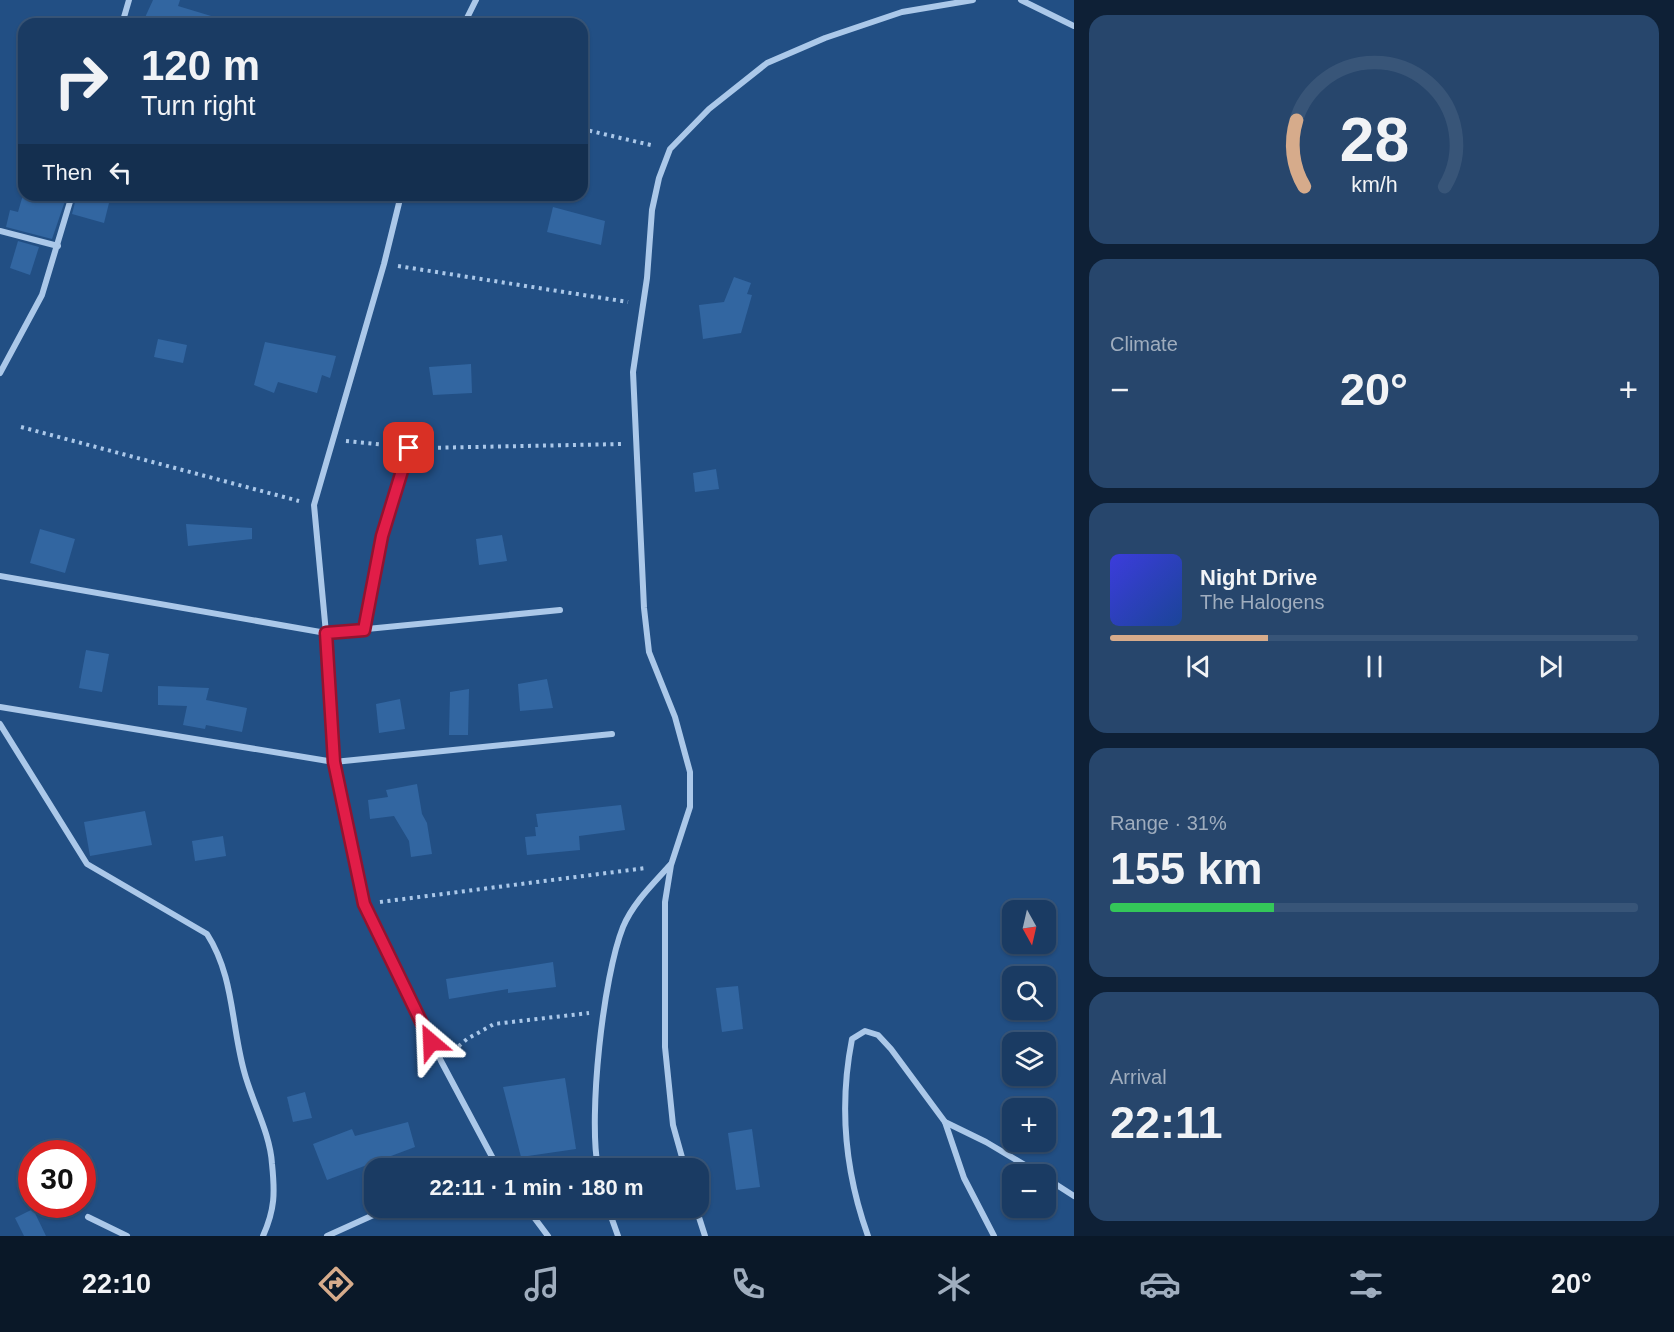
<!DOCTYPE html>
<html lang="en">
<head>
<meta charset="utf-8">
<style>
  :root { --surface:#1a3b63; --page:#27466c; --text:#f1f3f6; --muted:#9fadbe; --line:#385578; --accent:#d6ab8b }
  body { margin:0; font-family:Helvetica,sans-serif; background:var(--page); color:var(--text); height:100vh; display:flex; flex-direction:column; font-size:22px; white-space:nowrap }
  * { box-sizing:border-box; margin:0 }
  p { font-size:20px; color:var(--muted) }
  .icon { flex:none; width:33px; height:33px; fill:none; stroke:currentColor; stroke-width:2; stroke-linecap:round; stroke-linejoin:round }
  .map { position:relative; flex:1; overflow:hidden }
  .drawer { display:flex; flex-direction:column; gap:15px; padding:15px; background:#0e2036; width:600px }
  .drawer>* { flex:none }
  .guide { position:absolute; left:18px; top:18px; width:570px; height:183px; border-radius:18px; box-shadow:0 2px 4px #0004,0 0 0 2px var(--line); background:#1a3b63; color:var(--text); overflow:hidden }
  .needle { width:39px; rotate:172deg }
  .buttons { position:absolute; left:1002px; top:900px; display:grid; gap:12px }
  .buttons a { display:grid; place-items:center; width:54px; height:54px; border-radius:12px; background:var(--surface); box-shadow:0 2px 4px #0004,0 0 0 2px var(--line); font-size:30px }
  .speed { position:absolute; left:18px; top:1140px; display:flex; gap:12px; font-size:30px; font-weight:700; text-align:center }
  .speed>* { display:grid; place-content:center; width:78px; height:78px; border-radius:50%; background:var(--surface); box-shadow:0 2px 4px #0004,0 0 0 2px var(--line); line-height:1 }
  .speed .limit { border:9px solid #d22; background:#fff; color:#111 }
  .pin { position:absolute; display:grid; place-items:center; width:51px; height:51px; color:#fff; margin:-26px; border-radius:12px; box-shadow:0 3px 9px #0006 }
  .me { position:absolute; width:66px; margin:-33px; rotate:334deg; stroke-linejoin:round; filter:drop-shadow(0 0 4px #0008) }
  .turn { display:flex; align-items:center; gap:21px; height:126px; padding:0 24px; font-size:27px }
  .turn .icon { width:78px; height:78px; stroke-width:2.5 }
  .turn b { display:block; font-size:42px; line-height:51px }
  .then { display:flex; align-items:center; height:57px; padding:0 24px; background:#0003; gap:12px; font-size:22px }
  .big { font-size:45px; font-weight:700; line-height:1.1 }
  .drawer .card { flex:1; display:flex; flex-direction:column; justify-content:center; gap:9px; min-width:0; padding:0 21px; border-radius:18px; background:var(--page) }
  .drawer .dial { align-items:center; gap:0 }
  .dial svg { height:156px; overflow:visible; fill:none; stroke:var(--line); stroke-width:7; stroke-linecap:round; text-anchor:middle }
  .dial text { fill:var(--text); stroke:none }
  .song { display:flex; align-items:center; gap:18px }
  .cover { width:72px; height:72px; border-radius:9px; background:linear-gradient(135deg,hsl(240 70% 55%),hsl(220 70% 35%)) }
  .played { height:6px; border-radius:3px; background:linear-gradient(90deg,var(--accent) 30%,var(--line) 30%) }
  .keys { display:flex; justify-content:space-around; direction:ltr }
  .heat { display:flex; justify-content:space-between; align-items:center; font-size:33px; direction:ltr }
  .charge { height:9px; border-radius:4px; background:linear-gradient(90deg,#34c759 31%,var(--line) 0) }
  .trip { position:absolute; left:364px; top:1158px; width:345px; height:60px; border-radius:18px; background:var(--surface); box-shadow:0 2px 4px #0004,0 0 0 2px var(--line); font-weight:700; line-height:60px; text-align:center }
  .tabs { display:flex; height:96px; justify-content:space-around; align-items:center; background:#0a1828; color:var(--muted) }
  .tabs .icon { width:42px; height:42px }
  .tabs .active { color:var(--accent) }
  .tabs b { font-size:27px; color:var(--text) }
  main { display:flex; flex:1; min-height:0 }
  .map>svg:first-child { display:block }
</style>
</head>
<body>
<main>
<div class="map">
<svg width="1074" height="1236" viewBox="0 0 1074 1236">
  <rect width="100%" height="100%" fill="#224f84"/>
  <g fill="#3266a1">
    <path d="M153,0h27l-2,6 43,13 -1,5h-78z"/>
    <path d="M23,195h44l-15,44 -46,-12 4,-17 8,2z"/>
    <path d="M77,195l32,8 -5,20 -32,-9z"/>
    <path d="M553,207l52,14 -4,24 -54,-13z"/>
    <path d="M18,241l21,6 -9,28 -20,-7z"/>
    <path d="M734,277l17,6 -4,11 5,1 -11,38 -38,6 -4,-34 25,-3z"/>
    <path d="M158,339l29,6 -4,18 -29,-6z"/>
    <path d="M265,342l71,14 -6,22 -8,-3 -5,18 -39,-11 -4,11 -20,-8z"/>
    <path d="M471,364l1,29 -39,2 -4,-28z"/>
    <path d="M716,469l3,20 -24,3 -2,-19z"/>
    <path d="M186,524l66,4v11l-64,7z"/>
    <path d="M40,529l35,10 -10,34 -35,-10z"/>
    <path d="M502,535l5,26 -28,4 -3,-26z"/>
    <path d="M86,650l23,4 -7,38 -23,-4z"/>
    <path d="M547,679l6,29 -33,3 -2,-27z"/>
    <path d="M158,686l51,2 -3,12 41,8 -5,24 -36,-7 -1,4 -22,-4 4,-19 -29,-1z"/>
    <path d="M469,689l-1,46h-19l1,-43z"/>
    <path d="M400,699l5,30 -26,4 -3,-29z"/>
    <path d="M417,784l5,30 5,9 5,31 -21,3 -2,-16 -15,-25 -24,3 -2,-19 20,-3 -2,-7z"/>
    <path d="M621,805l4,25 -46,6 1,14 -53,5 -2,-18 11,-1 -1,-9h3l-2,-13z"/>
    <path d="M145,811l7,34 -62,11 -6,-34z"/>
    <path d="M223,836l3,20 -31,5 -3,-20z"/>
    <path d="M553,962l3,25 -48,6v-4l-59,10 -3,-20z"/>
    <path d="M738,986l5,43 -21,3 -6,-44z"/>
    <path d="M565,1078l11,71 -55,8 -18,-70z"/>
    <path d="M305,1092l7,26 -19,4 -6,-25z"/>
    <path d="M408,1122l7,25 -88,33 -14,-36 39,-15 3,7z"/>
    <path d="M752,1129l8,58 -24,3 -8,-57z"/>
    <path d="M33,1209l13,27h-22l-9,-18z"/>
  </g>
  <g fill="none" stroke-linecap="round" stroke-linejoin="round">
    <g stroke="#abc8e9" stroke-width="4" stroke-dasharray="3 4.5" stroke-linecap="butt">
      <path d="M582,129l73,17"/>
      <path d="M398,266l230,36"/>
      <path d="M21,427l278,74"/>
      <path d="M346,441l49,5"/>
      <path d="M423,448l200,-4"/>
      <path d="M380,902l266,-34"/>
      <path d="M453,1051l14,-12 27,-15 95,-11"/>
    </g>
    <g stroke="#abc8e9" stroke-width="6">
      <path d="M1021,0l53,26"/>
      <path d="M122,24l7,-24"/>
      <path d="M464,24l12,-24"/>
      <path d="M401,195l-17,69 -70,241 12,128 8,129 30,142 77,157 57,107"/>
      <path d="M0,231l58,15"/>
      <path d="M0,373l42,-78 30,-100"/>
      <path d="M0,576l326,57 234,-23"/>
      <path d="M365,630l17,-94 27,-88"/>
      <path d="M0,707l334,55 278,-28"/>
      <path d="M0,724l87,140 120,70c27,42 24,90 37,137 8,31 26,61 28,93 3,29 3,45 -9,72"/>
      <path d="M945,1122l19,56 30,58"/>
      <path d="M474,1168l18,-8"/>
      <path d="M598,1168c-10,-52 5,-191 25,-241 10,-24 30,-43 47,-62"/>
      <path d="M685,1168l-12,-43 -8,-78v-145l6,-37 19,-58v-35l-15,-55 -26,-65 -5,-44 -11,-236 14,-94 5,-68 7,-32 11,-29 39,-40 58,-46 58,-25 77,-26 71,-12"/>
      <path d="M1046,1178l28,18"/>
      <path d="M527,1208l21,28"/>
      <path d="M608,1208l10,28"/>
      <path d="M696,1208l9,28"/>
      <path d="M88,1217l39,19"/>
      <path d="M327,1236l62,-28"/>
      <path d="M868,1236c-23,-64 -29,-131 -16,-197l13,-8 13,4 13,14 54,73 41,20 54,32"/>
    </g>
  </g>
  <g fill="none" stroke-linecap="round" stroke-linejoin="round">
    <g stroke="#92132f" stroke-width="15">
      <path id="route" d="M409,448l-27,88 -18,94 -38,3 8,129 30,142 67,138"/>
    </g>
    <use href="#route" stroke="#e11d48" stroke-width="10"/>
  </g>
</svg>
<div class="buttons">
<a><svg class="needle" viewBox="-14 -14 28 28"><path d="M0-13l5 13h-10z" fill="#e53935"/><path d="M0 13l5-13h-10z" fill="#9fadbe"/></svg></a>
<a><svg class="icon" aria-label="search" viewBox="0 0 24 24"><circle cx="10" cy="10" r="6"/><path d="M15 15l6 6"/></svg></a>
<a><svg class="icon" aria-label="layers" viewBox="0 0 24 24"><path d="M12 4l9 5-9 5-9-5zM3 14l9 5 9-5"/></svg></a>
<a>+</a>
<a>−</a>
</div>
<div class="speed"><div class="limit">30</div></div>
<div class="pin" style="left:409px;top:448px;background:#d93025"><svg class="icon" aria-label="arrive" viewBox="0 0 24 24"><path d="M6 21V4h12l-3 4 3 4H6"/></svg></div>
<svg class="me" style="left:431px;top:1042px" viewBox="-20 -20 40 40"><path d="M0-17L14 15 0 8-14 15z" fill="#e11d48" stroke="#fff" stroke-width="4"/></svg>
<div class="trip">22:11 · 1 min · 180 m</div>
<div class="guide">
<div class="turn"><svg class="icon" aria-label="right" viewBox="0 0 24 24"><path d="M7 20v-9h11M14 6l5 5-5 5"/></svg><div><b>120 m</b>Turn right</div></div>
<div class="then">Then<svg class="icon" aria-label="left" viewBox="0 0 24 24"><path d="M17 20v-9H6M10 6l-5 5 5 5"/></svg></div>
</div>
</div>
<section class="drawer">
<div class="card dial"><svg viewBox="0 0 100 80">
<path d="M14 69A42 42 0 1 1 86 69"/>
<path d="M14 69A42 42 0 0 1 10 35" stroke="#d6ab8b"/>
<text x="50" y="56" font-size="32" font-weight="700">28</text>
<text x="50" y="72" font-size="11">km/h</text>
</svg></div>
<div class="card"><p>Climate</p>
<div class="heat"><a>−</a><b class="big">20°</b><a>+</a></div>
</div>
<div class="card">
<div class="song"><i class="cover"></i><div><b>Night Drive</b><p>The Halogens</p></div></div>
<div class="played"></div>
<div class="keys"><svg class="icon" aria-label="previous" viewBox="0 0 24 24"><path d="M18 5L8 12l10 7zM5 5v14"/></svg><svg class="icon" aria-label="pause" viewBox="0 0 24 24"><path d="M8 5v14M16 5v14"/></svg><svg class="icon" aria-label="next" viewBox="0 0 24 24"><path d="M6 5l10 7-10 7zM19 5v14"/></svg></div>
</div>
<div class="card"><p>Range · 31%</p><b class="big">155 km</b><div class="charge"></div></div>
<div class="card"><p>Arrival</p><b class="big">22:11</b></div>
</section>
</main>
<nav class="tabs">
<b>22:10</b>
<svg class="icon active" aria-label="directions" viewBox="0 0 24 24"><path d="M12 3l9 9-9 9-9-9zM9 14v-3h6M13 9l2 2-2 2"/></svg>
<svg class="icon" aria-label="music" viewBox="0 0 24 24"><path d="M9 18V5l10-2v13"/><circle cx="6" cy="18" r="3"/><circle cx="16" cy="16" r="3"/></svg>
<svg class="icon" aria-label="phone" viewBox="0 0 24 24"><path d="M5 4h4l2 5-3 2q2 4 5 5l2-3 5 2v4C11 20 4 13 5 4z"/></svg>
<svg class="icon" aria-label="climate" viewBox="0 0 24 24"><path d="M12 3v18M4 7l16 10M4 17L20 7"/></svg>
<svg class="icon" aria-label="car" viewBox="0 0 24 24"><path d="M5 17H2v-5l4-1 3-4h7l3 4 3 1v5h-3M9 17h6M6 11h13"/><circle cx="7" cy="17" r="2"/><circle cx="17" cy="17" r="2"/></svg>
<svg class="icon" aria-label="filters" viewBox="0 0 24 24"><path d="M4 7h16M4 17h16"/><circle cx="9" cy="7" r="2"/><circle cx="15" cy="17" r="2"/></svg>
<b>20°</b>
</nav>
</body>
</html>
